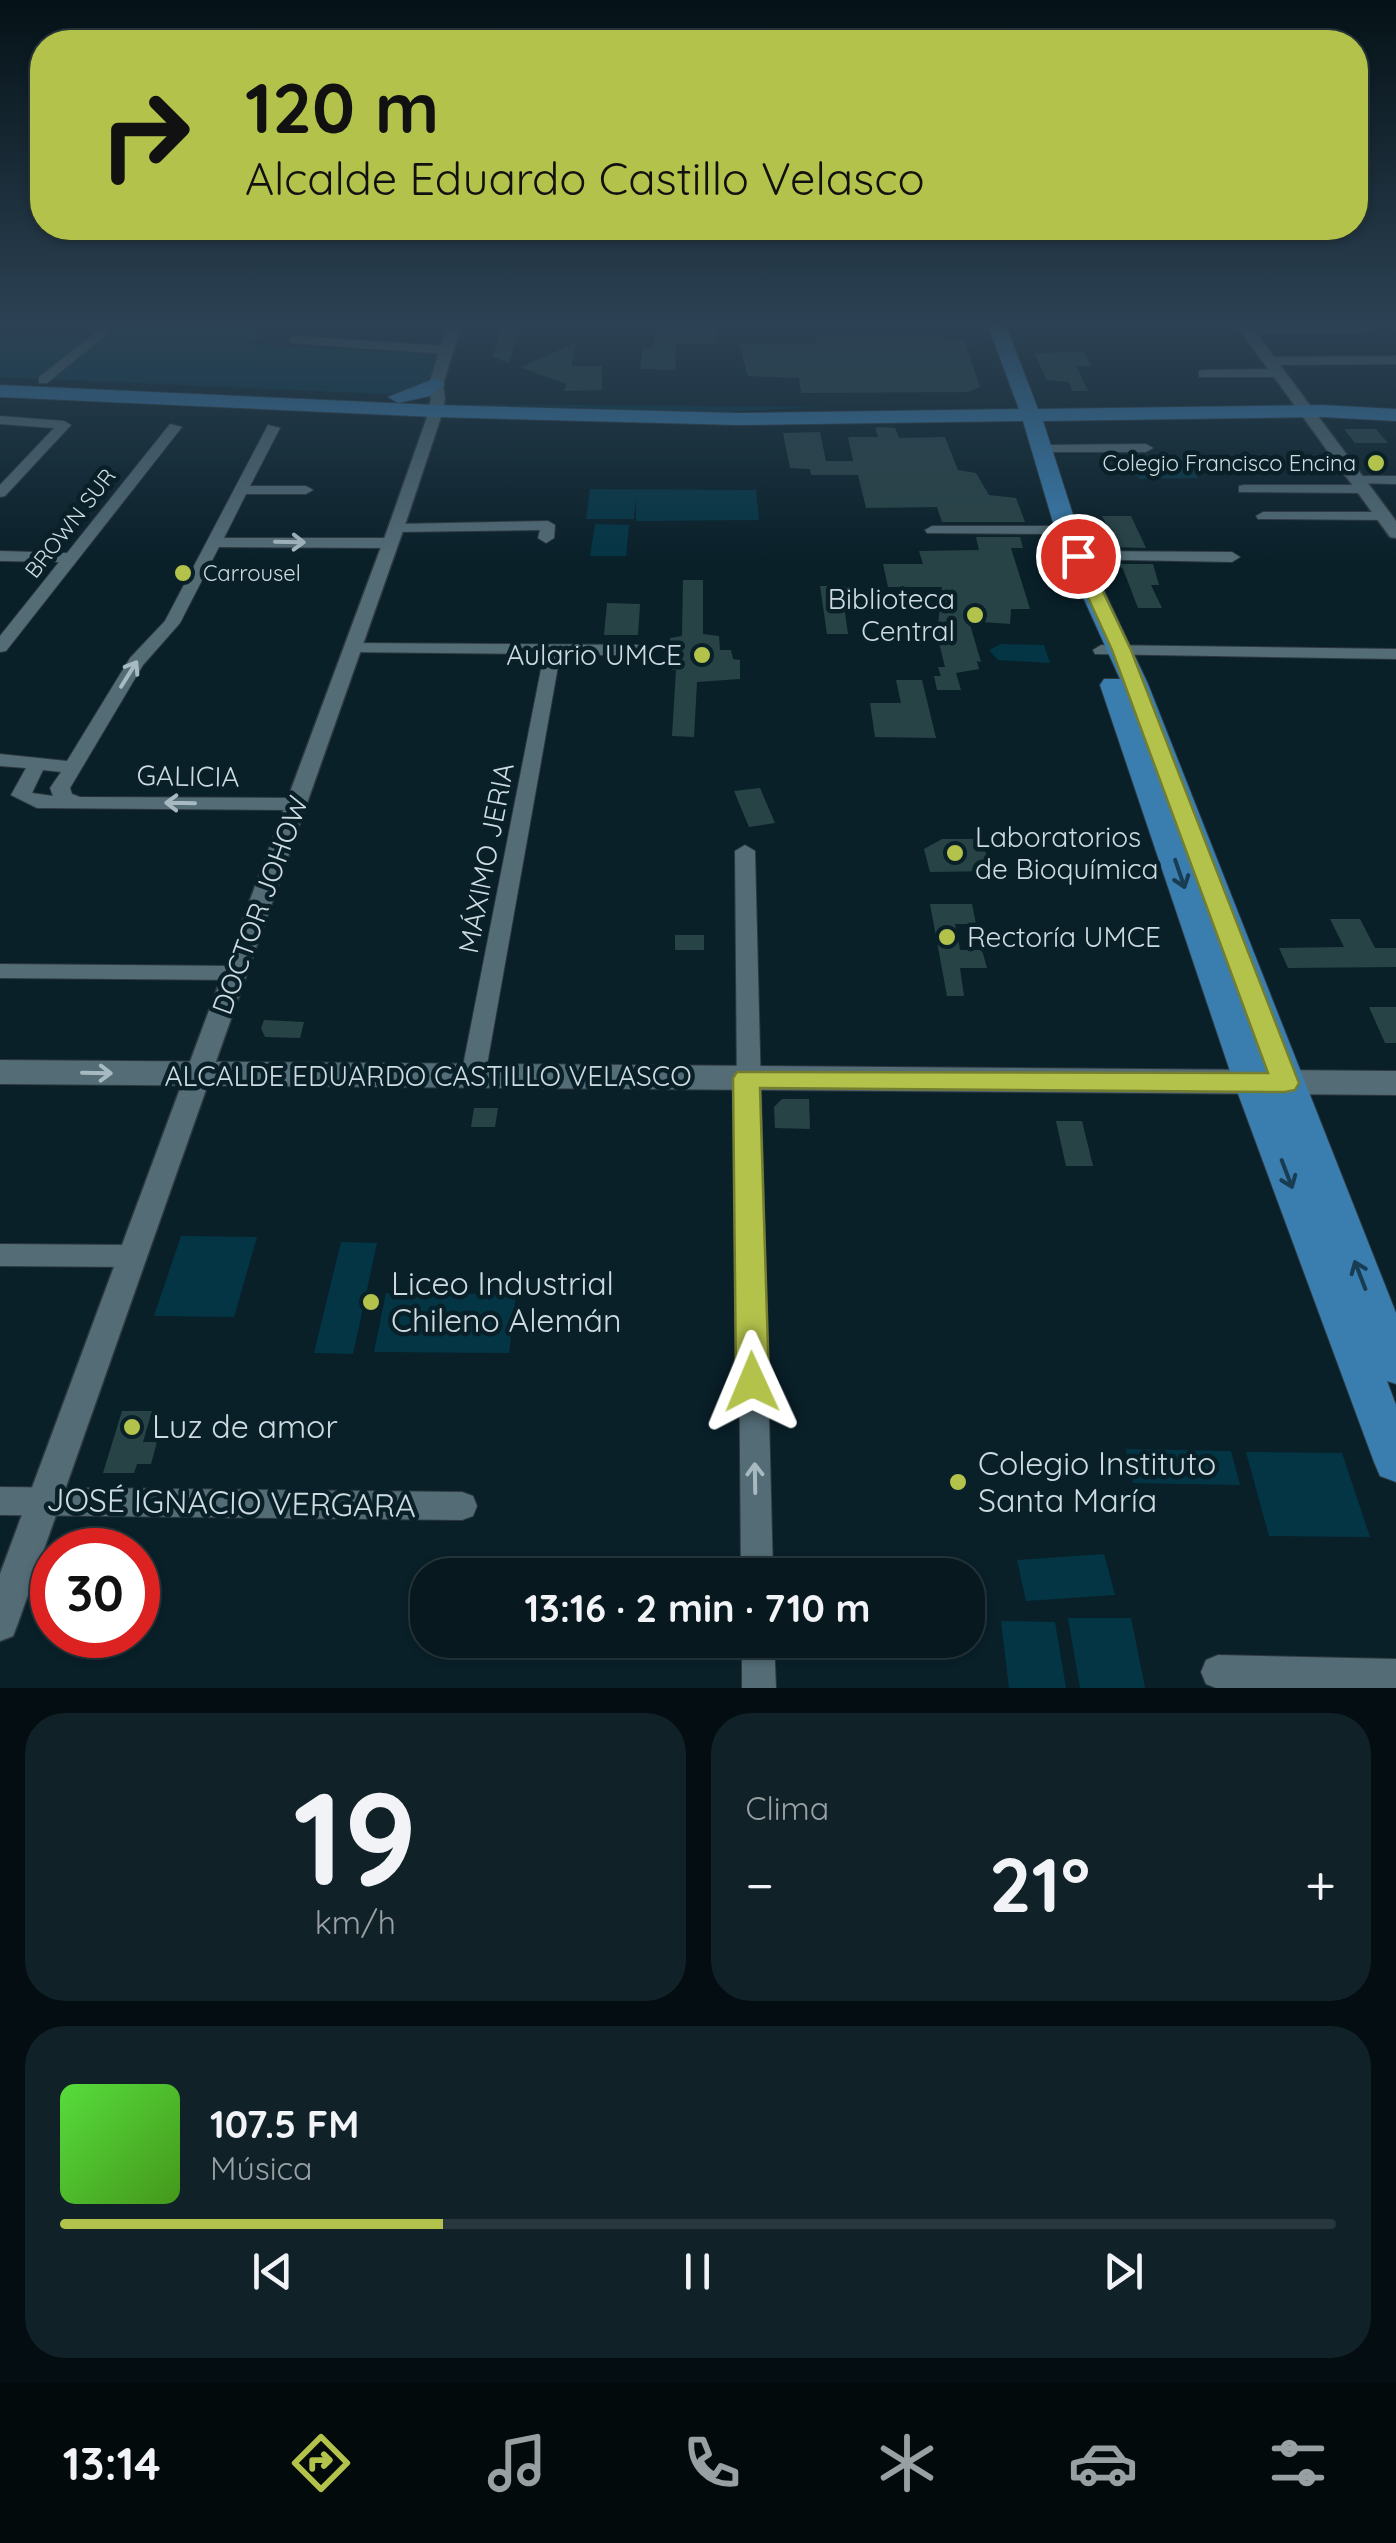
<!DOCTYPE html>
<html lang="es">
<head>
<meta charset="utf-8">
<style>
  :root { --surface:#07181f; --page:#102128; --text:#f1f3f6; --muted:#98a0a4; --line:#28373d; --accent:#b3c24b }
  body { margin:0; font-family:Quicksand,sans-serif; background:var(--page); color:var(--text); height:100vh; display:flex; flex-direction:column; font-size:38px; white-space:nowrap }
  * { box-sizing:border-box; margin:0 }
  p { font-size:32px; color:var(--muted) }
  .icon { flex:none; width:55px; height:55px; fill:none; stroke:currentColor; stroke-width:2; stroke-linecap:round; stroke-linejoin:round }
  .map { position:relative; height:1688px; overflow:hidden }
  .details { display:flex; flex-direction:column; gap:25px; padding:25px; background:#040d11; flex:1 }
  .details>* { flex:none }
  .hud { position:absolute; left:30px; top:30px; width:1338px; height:210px; border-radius:40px; box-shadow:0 2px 8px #0004,0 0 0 2px var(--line); background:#b3c24b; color:#111; overflow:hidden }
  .speed { position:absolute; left:30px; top:1528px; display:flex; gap:20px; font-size:50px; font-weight:700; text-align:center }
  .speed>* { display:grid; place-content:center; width:130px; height:130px; border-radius:50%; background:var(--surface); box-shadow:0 2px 8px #0004,0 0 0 2px var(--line); line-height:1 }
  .speed .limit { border:15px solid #d22; background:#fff; color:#111 }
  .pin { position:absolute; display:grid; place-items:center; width:85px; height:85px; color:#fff; margin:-42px; border:5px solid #fff; border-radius:50%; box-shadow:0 2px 10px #0007 }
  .me { position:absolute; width:110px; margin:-55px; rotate:359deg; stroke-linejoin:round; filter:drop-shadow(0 0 8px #0008) }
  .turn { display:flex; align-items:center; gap:35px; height:210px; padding:0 50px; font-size:45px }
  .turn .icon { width:130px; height:130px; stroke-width:2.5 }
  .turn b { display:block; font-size:70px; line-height:85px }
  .big { font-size:75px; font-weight:700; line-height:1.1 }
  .details .card { flex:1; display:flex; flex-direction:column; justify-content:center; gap:15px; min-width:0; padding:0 35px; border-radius:40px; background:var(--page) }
  .details .dial { align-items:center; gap:0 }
  .dial b { font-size:130px; line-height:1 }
  .song { display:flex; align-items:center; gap:30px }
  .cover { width:120px; height:120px; border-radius:15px; background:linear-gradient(135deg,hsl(110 70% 55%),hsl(100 70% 35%)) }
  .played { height:10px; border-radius:5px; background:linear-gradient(90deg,var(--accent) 30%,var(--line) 30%) }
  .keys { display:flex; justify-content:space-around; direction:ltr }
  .heat { display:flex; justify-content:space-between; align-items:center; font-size:55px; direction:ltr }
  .details .tiles { flex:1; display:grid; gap:25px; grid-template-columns:1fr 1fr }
  .card:last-child { grid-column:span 2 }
  .trip { position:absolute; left:410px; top:1558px; width:575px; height:100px; border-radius:40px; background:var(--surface); box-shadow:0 2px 8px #0004,0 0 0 2px var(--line); font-weight:700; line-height:100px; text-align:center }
  .dock { display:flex; height:160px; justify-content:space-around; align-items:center; background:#030a0c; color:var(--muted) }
  .dock .icon { width:70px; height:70px }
  .dock .current { color:var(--accent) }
  .dock b { font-size:45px; color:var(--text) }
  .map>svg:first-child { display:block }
</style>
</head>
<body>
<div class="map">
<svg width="1396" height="1688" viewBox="0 0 1396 1688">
  <rect width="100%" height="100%" fill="#092029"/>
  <g fill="#043545">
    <path d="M117,326h151l-17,18 187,11 -13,33 -18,7 -407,-18v-43l98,6z"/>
    <path d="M455,404l364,3 -96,5z"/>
    <path d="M1178,456l10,5 10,17 -59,1 -13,-22z"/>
    <path d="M590,489l166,1 3,30 -123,1v-27l-2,25h-48z"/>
    <path d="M595,524l34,1 -3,31h-36z"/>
    <path d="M1001,644l43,1 6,18 -52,-3 -9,-10z"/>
    <path d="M181,1236l76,1 -23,80 -80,-1z"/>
    <path d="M341,1242l36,1 -24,111 -39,-1z"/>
    <path d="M386,1293l130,1 -7,59 -135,-1z"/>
    <path d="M1126,1449l105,2 9,34 -107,-2z"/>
    <path d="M1246,1452l96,1 28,84 -101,-1z"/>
    <path d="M1104,1554l11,41 -89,6 -9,-41z"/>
    <path d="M1068,1618h63l14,70h-65z"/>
    <path d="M1001,1621l54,1 11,66h-57z"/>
  </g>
  <g fill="#284346">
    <path d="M502,326h18l-11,37 -16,-6z"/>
    <path d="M692,326h24v18h-40l-1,26 -35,-1 3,-22h11v-14l38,-3z"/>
    <path d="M814,336h128l2,4h20l16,47 -12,5 -167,1 -2,-15 -51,-2 -9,-33h77z"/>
    <path d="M576,343l-4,23h30v24l-38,1 2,-7 -46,-17z"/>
    <path d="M1084,352l7,14h-15l12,25h-16l-3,-9 -22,-2 -13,-27z"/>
    <path d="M878,427l17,1 4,10 46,-1 13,33 18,3 13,22 27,3 9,24h-83l-5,-15 -71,1 -8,-33h-47l-1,-6 -20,-1 -7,-35 37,-1 6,29h27l-5,-24h30l-3,-9z"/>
    <path d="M1344,429h32l12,14h-33z"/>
    <path d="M1102,516h29l15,32 -36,-1 8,-2z"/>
    <path d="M976,537h44l3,11h-12l19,61h-19l-1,15 -41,-3 12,41 -4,-1 2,8 -23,4 5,17h-24l-3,-14h7l-3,-9h7l-8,-32 5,-48h-54l-5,-23h40l-4,-13 60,-1z"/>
    <path d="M1117,564h36l6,21h-8l11,23h-24l-15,-39z"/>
    <path d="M683,580h20v54l16,2 1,14h11l2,9 7,1v19l-43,3 -3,55 -22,-1 4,-66h-4l-2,-32 12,-2z"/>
    <path d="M820,586h34l3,20h-13l4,28h-21z"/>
    <path d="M607,603l33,1 -2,31h-34z"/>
    <path d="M896,680h26l14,58 -61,-1 -5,-34h31z"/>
    <path d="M760,788l15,35 -26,4 -15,-36z"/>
    <path d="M942,839h38l13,32 -63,1 -6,-23z"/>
    <path d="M930,904h42l4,20h-21l5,26h22l5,18h-27l4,28h-17z"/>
    <path d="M1330,919h30l15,29h21v19l-108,1 -9,-20 65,-1z"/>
    <rect x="675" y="935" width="29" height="15"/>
    <path d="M1369,1007h27v36h-11z"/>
    <path d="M264,1020l40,2 -4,16 -35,-1 -4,-9z"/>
    <path d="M782,1099h27l1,30 -35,-1 -1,-21z"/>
    <path d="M474,1108h24l-3,19h-24z"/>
    <path d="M1056,1121h26l11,45h-27z"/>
    <path d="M122,1411h30l-9,31h14l-6,22h-14l-3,9h-31z"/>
  </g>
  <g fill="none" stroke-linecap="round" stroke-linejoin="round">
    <g stroke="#2d383f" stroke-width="2">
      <g id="minor">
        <path d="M104,326h13l-70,57h-8v-6z"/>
        <path d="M1246,326h119l5,3 -6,4h-117l-6,-4z"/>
        <path d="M295,336l151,10 6,4 -6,4 -155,-11 -2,-3z"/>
        <path d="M1396,356v8l-126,1 -6,-4 6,-4z"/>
        <path d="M1203,370l76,-1 6,4 -6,4h-80v-6z"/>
        <path d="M0,416l64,5 7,4 -66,71 -5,1v-12l54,-57 -54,-4z"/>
        <path d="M170,424l12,3 -176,224 -6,1v-16l59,-74 -59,-1v-10l67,2z"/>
        <path d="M268,425l12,3 -30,58h56l7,4 -7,4h-60l-22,44h166l8,5 -8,5 -171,-1 -39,76 -37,42 -73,123 2,6 8,3 216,1 10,6 -10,6 -259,-2 -26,-13 15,-27 -26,-2v-12l67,7 63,-103 35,-37zM43,770l18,2 -11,16 3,8 -21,-3z"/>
        <path d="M1044,445l102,-1 7,4 -7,4h-107l-2,-3z"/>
        <path d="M1358,476h38v8l-43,-1v-6z"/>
        <path d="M1244,485h120l7,4 -7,4 -125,-1v-6z"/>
        <path d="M1263,512h121l7,4 -7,4 -126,-1 -2,-3z"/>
        <path d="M548,521l7,4 -1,13 -8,5 -8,-5 2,-8 -144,2 -7,-4 7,-4z"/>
        <path d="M932,526h136l7,4 -7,4 -141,-1 -2,-3z"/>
        <path d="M1078,551l154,1 8,5 -8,5 -159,-3 -3,-3z"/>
        <path d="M353,643l288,2 8,5 -8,5h-81l-75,421 -4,6h-16l-4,-6 83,-422 -197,-2 -2,-4z"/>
        <path d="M1101,645l295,4v10l-301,-5 -2,-4z"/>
        <path d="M745,845l10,6 18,724h-32l-6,-724z"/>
        <path d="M0,964l235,2 8,2 3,5 -3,5 -8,2 -235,-2z"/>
        <path d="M0,1244l133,1 9,3 4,8 -4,8 -9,3 -133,-1z"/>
        <path d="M0,1487l462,5 11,4 4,10 -4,10 -11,4 -462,-5z"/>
        <path d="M742,1640h32l2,48h-34z"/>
        <path d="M1218,1655l178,4v29h-180l-10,-4 -5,-12 5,-12z"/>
      </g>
    </g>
    <g stroke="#2d383f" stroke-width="3">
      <g id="tertiary">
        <path d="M447,326h14l-18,58 2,15 -5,21 -36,108 -386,1095 -5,13 -13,5v-67l388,-1046 38,-108 5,-21 -2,-15z"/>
        <path d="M1237,326h14l145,195v17l-6,-1z"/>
      </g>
    </g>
    <g stroke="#2d383f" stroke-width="2">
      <path id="secondary" d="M0,1060l1396,11v24l-1396,-11z"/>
    </g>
    <g stroke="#2d383f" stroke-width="2">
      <g id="primary">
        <path d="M988,326h18l32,83 284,-4 74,4v12l-74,-4 -279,4 40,125 65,138 248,629v71l-9,-3 9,24v77l-16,-6 -6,-14 -140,-379 -134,-398 4,-6h16l-60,-133 -37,-125 -285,4 -303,-8 -435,-20v-12l435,20 303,8 281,-4z"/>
        <path d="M436,378l9,6 -15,12 -32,7 -10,-6z"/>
      </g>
    </g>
    <use href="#minor" fill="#536c76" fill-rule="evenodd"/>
    <use href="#tertiary" fill="#536c76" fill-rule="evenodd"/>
    <use href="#secondary" fill="#536c76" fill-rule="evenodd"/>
    <use href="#primary" fill="#3a7eb0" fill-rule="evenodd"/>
  </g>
  <defs><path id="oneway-shaft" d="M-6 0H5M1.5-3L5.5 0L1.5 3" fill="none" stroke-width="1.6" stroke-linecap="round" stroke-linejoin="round" transform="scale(2.5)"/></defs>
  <g stroke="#a8bac1">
    <use href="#oneway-shaft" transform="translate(290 542) rotate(1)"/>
    <use href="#oneway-shaft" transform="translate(129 674) rotate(-58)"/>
    <use href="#oneway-shaft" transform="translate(180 803) rotate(-179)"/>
    <use href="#oneway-shaft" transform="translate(97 1073) rotate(1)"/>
    <use href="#oneway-shaft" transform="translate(755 1478) rotate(-91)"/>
  </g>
  <g stroke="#183c52">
    <use href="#oneway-shaft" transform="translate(1180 874) rotate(71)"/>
    <use href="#oneway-shaft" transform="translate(1287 1174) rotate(69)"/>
    <use href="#oneway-shaft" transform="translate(1360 1275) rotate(-111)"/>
  </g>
  <linearGradient id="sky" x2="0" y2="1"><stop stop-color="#051217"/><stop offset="0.58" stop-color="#2c4254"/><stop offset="1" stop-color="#2c4254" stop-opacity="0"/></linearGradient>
  <rect width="1396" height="562" fill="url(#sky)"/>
  <path fill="#b3c24b" stroke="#747e31" stroke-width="2.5" d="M1078,551l8,5 45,94 168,433 -4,7 -10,2 -525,-4 9,294 -5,10 -12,4 -11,-4 -5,-10 -3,-304 4,-6 531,1 -156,-423 -43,-94z"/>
  <g fill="#b3c24b" stroke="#092029" stroke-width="4">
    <circle cx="1376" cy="463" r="10"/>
    <circle cx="183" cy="573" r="10"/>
    <circle cx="975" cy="615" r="10"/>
    <circle cx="702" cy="655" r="10"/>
    <circle cx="955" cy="853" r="10"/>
    <circle cx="947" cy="937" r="10"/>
    <circle cx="371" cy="1302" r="10"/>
    <circle cx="132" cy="1427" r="10"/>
    <circle cx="958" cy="1482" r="10"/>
  </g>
  <g text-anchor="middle" stroke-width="9" stroke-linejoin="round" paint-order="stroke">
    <g font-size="22" fill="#cddbe1" stroke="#092029" text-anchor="end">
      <text x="1356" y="471">Colegio Francisco Encina</text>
      <text x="203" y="581" text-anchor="start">Carrousel</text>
    </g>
    <g font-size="22" fill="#cddbe1" stroke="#092029">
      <text transform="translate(70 523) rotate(-52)" y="8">BROWN SUR</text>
    </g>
    <g font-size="28" fill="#cddbe1" stroke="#092029" text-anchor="end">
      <text x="955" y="609">Biblioteca<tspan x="955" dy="32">Central</tspan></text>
      <text x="682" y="665">Aulario UMCE</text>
      <text x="975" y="847" text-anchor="start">Laboratorios<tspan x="975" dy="32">de Bioquímica</tspan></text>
      <text x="967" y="947" text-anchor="start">Rectoría UMCE</text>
    </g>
    <g font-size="28" fill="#cddbe1" stroke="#092029">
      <text transform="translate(188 776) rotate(1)" y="10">GALICIA</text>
      <text transform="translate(486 858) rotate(-79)" y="10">MÁXIMO JERIA</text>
      <text transform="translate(260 905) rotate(-70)" y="10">DOCTOR JOHOW</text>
      <text x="428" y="1086">ALCALDE EDUARDO CASTILLO VELASCO</text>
    </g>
    <g font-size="32" fill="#cddbe1" stroke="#092029" text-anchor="start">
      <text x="391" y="1295">Liceo Industrial<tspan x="391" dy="37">Chileno Alemán</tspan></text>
      <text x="152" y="1438">Luz de amor</text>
      <text x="978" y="1475">Colegio Instituto<tspan x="978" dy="37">Santa María</tspan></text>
    </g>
    <g font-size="32" fill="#cddbe1" stroke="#092029">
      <text transform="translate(231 1503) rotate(1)" y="11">JOSÉ IGNACIO VERGARA</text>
    </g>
  </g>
</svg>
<div class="speed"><div class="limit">30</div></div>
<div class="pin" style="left:1078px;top:556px;background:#d93025"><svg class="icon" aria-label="arrive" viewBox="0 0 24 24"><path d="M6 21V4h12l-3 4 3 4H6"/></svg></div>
<svg class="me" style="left:752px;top:1382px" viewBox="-20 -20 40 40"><path d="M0-17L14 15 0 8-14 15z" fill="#b3c24b" stroke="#fff" stroke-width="4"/></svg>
<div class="trip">13:16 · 2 min · 710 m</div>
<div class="hud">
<div class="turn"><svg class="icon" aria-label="right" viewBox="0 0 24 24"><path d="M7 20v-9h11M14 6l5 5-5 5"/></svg><div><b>120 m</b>Alcalde Eduardo Castillo Velasco</div></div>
</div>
</div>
<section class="details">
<div class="tiles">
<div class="card dial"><b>19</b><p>km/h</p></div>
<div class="card"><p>Clima</p>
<div class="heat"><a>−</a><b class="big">21°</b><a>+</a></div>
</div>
<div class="card">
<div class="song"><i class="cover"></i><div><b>107.5 FM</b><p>Música</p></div></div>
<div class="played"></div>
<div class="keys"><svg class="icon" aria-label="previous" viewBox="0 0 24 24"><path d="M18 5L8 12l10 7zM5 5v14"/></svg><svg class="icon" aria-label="pause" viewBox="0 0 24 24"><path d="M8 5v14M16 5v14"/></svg><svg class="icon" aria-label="next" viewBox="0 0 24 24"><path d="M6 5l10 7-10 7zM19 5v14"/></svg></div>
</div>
</div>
</section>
<nav class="dock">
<b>13:14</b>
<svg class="icon current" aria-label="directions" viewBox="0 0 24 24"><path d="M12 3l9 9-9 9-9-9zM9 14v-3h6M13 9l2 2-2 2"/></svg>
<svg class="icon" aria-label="music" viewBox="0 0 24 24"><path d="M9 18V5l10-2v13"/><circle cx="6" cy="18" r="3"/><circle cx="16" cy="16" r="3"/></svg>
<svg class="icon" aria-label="phone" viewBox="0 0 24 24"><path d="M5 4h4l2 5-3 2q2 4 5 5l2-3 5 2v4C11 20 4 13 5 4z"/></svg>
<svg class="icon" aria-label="climate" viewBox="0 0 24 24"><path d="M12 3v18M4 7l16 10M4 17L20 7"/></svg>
<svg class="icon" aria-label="car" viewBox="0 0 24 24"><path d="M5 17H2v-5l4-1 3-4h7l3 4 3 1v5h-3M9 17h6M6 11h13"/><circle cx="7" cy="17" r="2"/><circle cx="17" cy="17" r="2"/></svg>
<svg class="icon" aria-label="filters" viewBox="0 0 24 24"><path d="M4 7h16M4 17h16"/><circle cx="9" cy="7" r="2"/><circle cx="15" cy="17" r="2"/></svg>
</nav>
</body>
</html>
